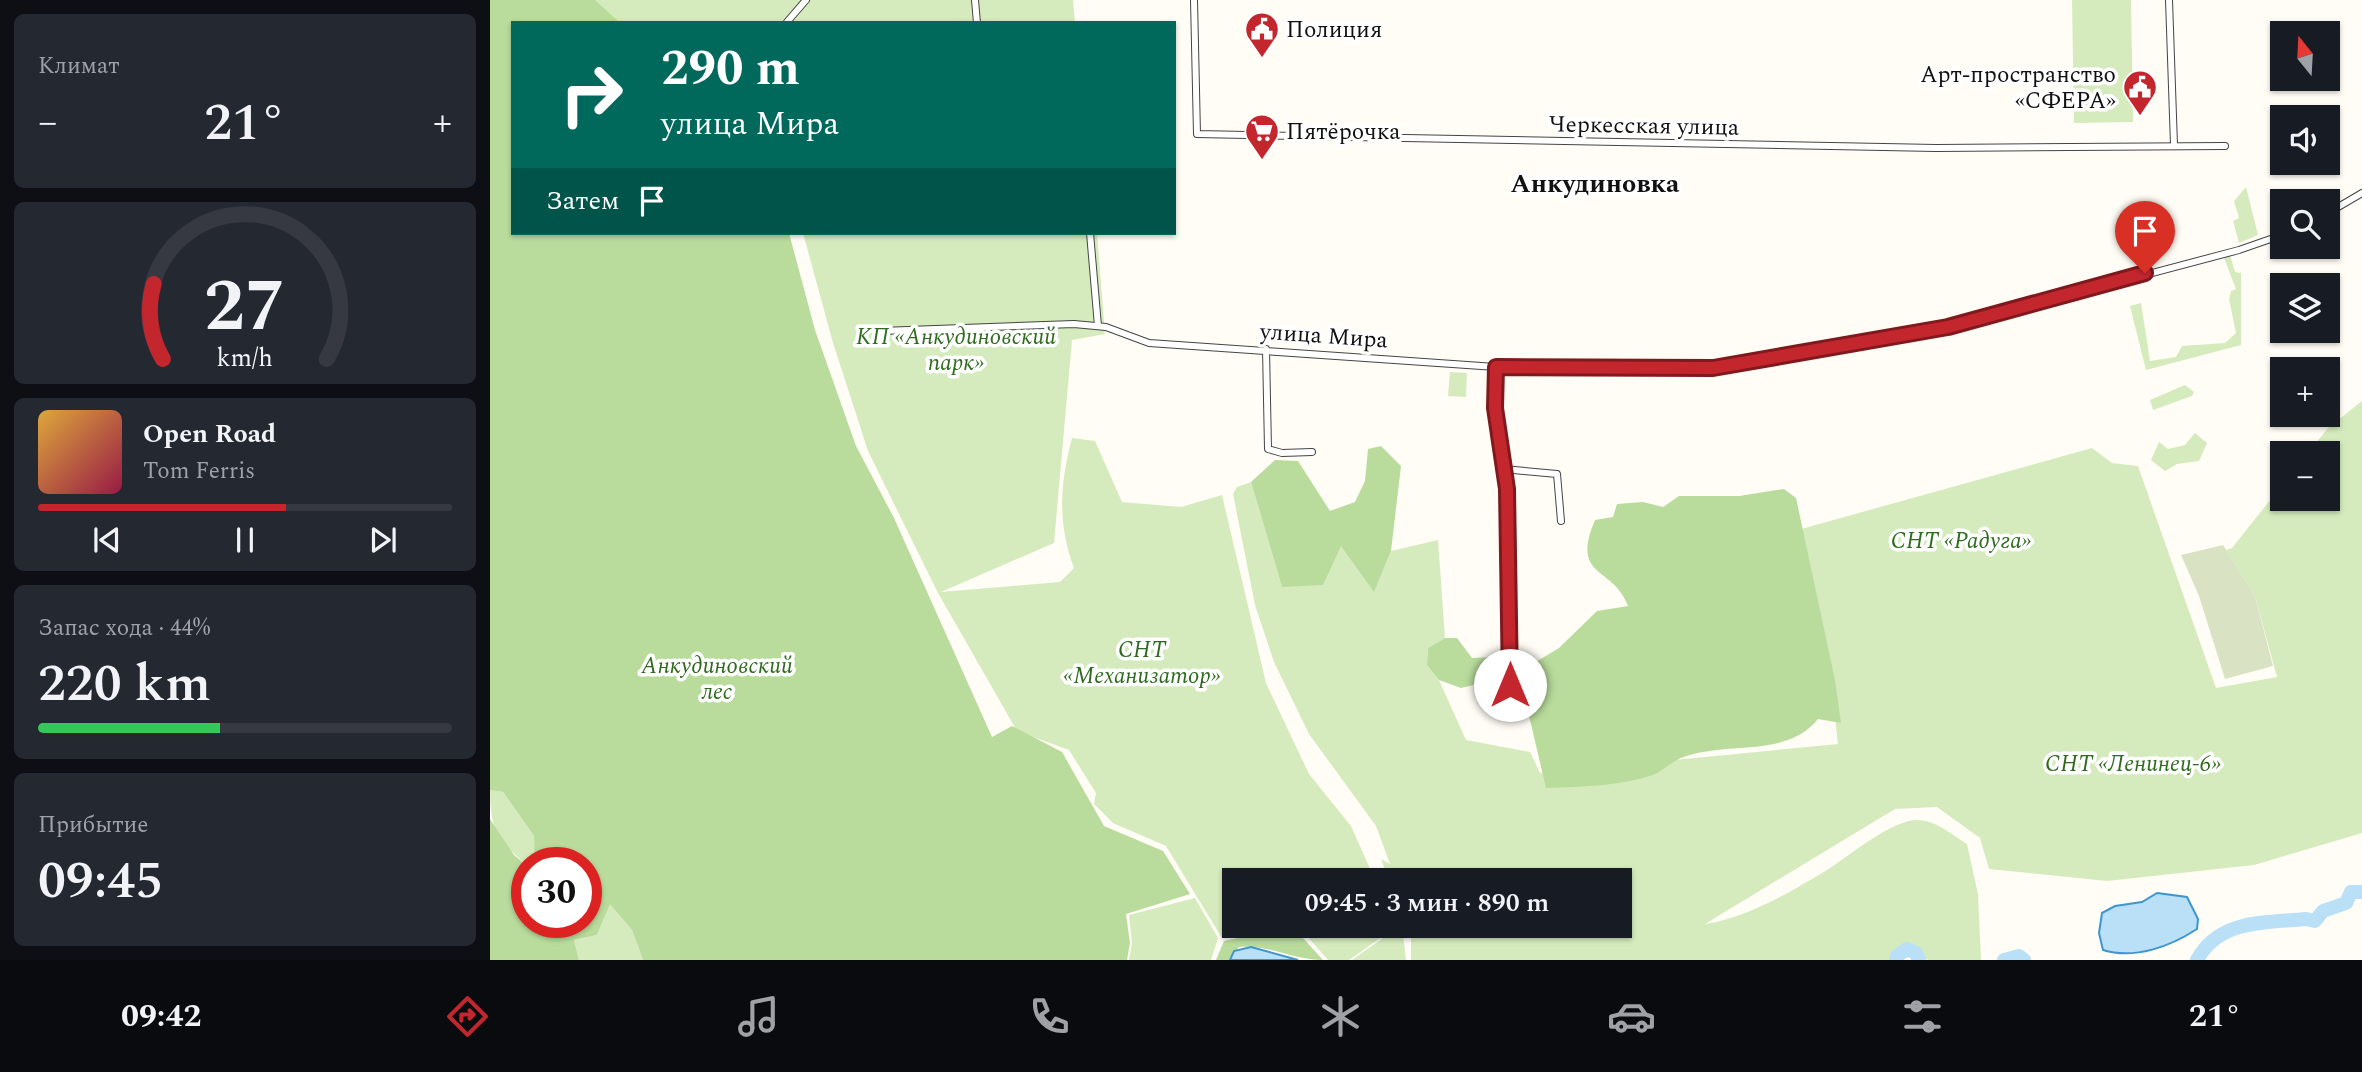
<!DOCTYPE html>
<html lang="ru">
<head>
<meta charset="utf-8">
<style>
  :root { --surface:#171b24; --page:#242831; --text:#f1f3f6; --muted:#9ea1a6; --line:#363941; --accent:#c4262e }
  body { margin:0; font-family:Spectral,serif; background:var(--page); color:var(--text); height:100vh; display:flex; flex-direction:column; font-size:26px; white-space:nowrap }
  * { box-sizing:border-box; margin:0 }
  p { font-size:23px; color:var(--muted) }
  .icon { flex:none; width:38px; height:38px; fill:none; stroke:currentColor; stroke-width:2; stroke-linecap:round; stroke-linejoin:round }
  .map { position:relative; flex:1; overflow:hidden }
  .panel { display:flex; flex-direction:column; gap:14px; padding:14px; background:#0d0f14; width:490px }
  .panel>* { flex:none }
  .guide { position:absolute; left:21px; top:21px; width:665px; height:214px; border-radius:0px; box-shadow:0 2px 5px #0004; background:#00695c; color:#fff; overflow:hidden }
  .needle { width:46px; rotate:342deg }
  .fabs { position:absolute; left:1780px; top:21px; display:grid; gap:14px }
  .fabs a { display:grid; place-items:center; width:70px; height:70px; border-radius:0px; background:var(--surface); box-shadow:0 2px 5px #0004; font-size:35px }
  .speed { position:absolute; left:21px; top:847px; display:flex; gap:14px; font-size:35px; font-weight:700; text-align:center }
  .speed>* { display:grid; place-content:center; width:91px; height:91px; border-radius:50%; background:var(--surface); box-shadow:0 2px 5px #0004; line-height:1 }
  .speed .limit { border:10px solid #d22; background:#fff; color:#111 }
  .pin { position:absolute; display:grid; place-items:center; width:60px; height:60px; color:#fff; margin:-72px -30px; border-radius:50% 50% 50% 0; rotate:-45deg; box-shadow:0 0 7px #0007 }
  .pin .icon { rotate:45deg }
  .me { position:absolute; width:77px; margin:-38px; rotate:0deg; stroke-linejoin:round; filter:drop-shadow(0 0 5px #0008) }
  .turn { display:flex; align-items:center; gap:24px; height:147px; padding:0 35px; font-size:32px }
  .turn .icon { width:91px; height:91px; stroke-width:2.5 }
  .turn b { display:block; font-size:49px; line-height:60px }
  .then { display:flex; align-items:center; height:66px; padding:0 35px; background:#0003; gap:14px; font-size:26px }
  .big { font-size:52px; font-weight:600; line-height:1.1 }
  .panel .tile { flex:1; display:flex; flex-direction:column; justify-content:center; gap:10px; min-width:0; padding:0 24px; border-radius:10px; background:var(--page) }
  .panel .dial { align-items:center; gap:0 }
  .dial svg { height:182px; overflow:visible; fill:none; stroke:var(--line); stroke-width:7; stroke-linecap:round; text-anchor:middle }
  .dial text { fill:var(--text); stroke:none }
  .song { display:flex; align-items:center; gap:21px }
  .cover { width:84px; height:84px; border-radius:10px; background:linear-gradient(135deg,hsl(40 70% 55%),hsl(340 70% 35%)) }
  .played { height:7px; border-radius:4px; background:linear-gradient(90deg,var(--accent) 60%,var(--line) 60%) }
  .keys { display:flex; justify-content:space-around; direction:ltr }
  .heat { display:flex; justify-content:space-between; align-items:center; font-size:38px; direction:ltr }
  .charge { height:10px; border-radius:5px; background:linear-gradient(90deg,#34c759 44%,var(--line) 0) }
  .trip { position:absolute; left:732px; top:868px; width:410px; height:70px; border-radius:0px; background:var(--surface); box-shadow:0 2px 5px #0004; font-weight:600; line-height:70px; text-align:center }
  .tabs { display:flex; height:112px; justify-content:space-around; align-items:center; background:#090b0e; color:var(--muted) }
  .tabs .icon { width:49px; height:49px }
  .tabs .current { color:var(--accent) }
  .tabs b { font-size:32px; color:var(--text) }
  main { display:flex; flex:1; min-height:0 }
  .map>svg:first-child { display:block }
</style>
</head>
<body>
<main>
<section class="panel">
<div class="tile"><p>Климат</p>
<div class="heat"><a>−</a><b class="big">21°</b><a>+</a></div>
</div>
<div class="tile dial"><svg viewBox="0 0 100 80">
<path d="M14 69A42 42 0 1 1 86 69"/>
<path d="M14 69A42 42 0 0 1 10 36" stroke="#c4262e"/>
<text x="50" y="56" font-size="32" font-weight="700">27</text>
<text x="50" y="72" font-size="11">km/h</text>
</svg></div>
<div class="tile">
<div class="song"><i class="cover"></i><div><b>Open Road</b><p>Tom Ferris</p></div></div>
<div class="played"></div>
<div class="keys"><svg class="icon" aria-label="previous" viewBox="0 0 24 24"><path d="M18 5L8 12l10 7zM5 5v14"/></svg><svg class="icon" aria-label="pause" viewBox="0 0 24 24"><path d="M8 5v14M16 5v14"/></svg><svg class="icon" aria-label="next" viewBox="0 0 24 24"><path d="M6 5l10 7-10 7zM19 5v14"/></svg></div>
</div>
<div class="tile"><p>Запас хода · 44%</p><b class="big">220 km</b><div class="charge"></div></div>
<div class="tile"><p>Прибытие</p><b class="big">09:45</b></div>
</section>
<div class="map">
<svg width="1872" height="960" viewBox="0 0 1872 960">
  <rect width="100%" height="100%" fill="#fffdf5"/>
  <g fill="#d5ebbd">
    <path d="M99,0h484l2,23h-460z"/>
    <path d="M1582,0h59l2,122 -59,1z"/>
    <path d="M1756,187l12,48 -19,8 -6,-22 6,-3 -5,-17z"/>
    <path d="M313,233h294l8,101 -33,6 -18,203 -113,49 119,-10 14,-14c-17,-46 -14,-84 -2,-130l23,3 27,61 59,5 41,-12 44,188 43,91 42,52 24,54h-141v46h43l-55,12 -56,-92 -53,-23 -19,-19 2,-11 -27,-43 -52,-19 -79,-138 -70,-142 -35,-108z"/>
    <path d="M1740,255l5,17 6,1v72l-95,25 -16,-64 11,-3 9,58 26,-4 6,-11 43,-3 11,-10 -7,-34 2,-8 5,-2 -12,-31z"/>
    <path d="M960,372l17,1 -1,24 -18,-1z"/>
    <path d="M1695,385l9,7 -2,4 -39,14 -3,-10z"/>
    <path d="M1872,401v432l-108,32 -147,16 -118,-12 -9,-31 -43,-31 -42,2 -190,115c41,-6 86,-32 122,-54 22,-14 62,-48 88,-50 20,-1 36,14 52,24l11,50 3,66h-52l-8,-2 -12,-11 -15,7 -1,6h-482v-25l-4,-9h212v-46h-230l-8,-21 9,5 -14,-38 -67,-92 -35,-72 -19,-57 -22,-111 4,-7 14,-5 31,105 59,-42 33,46 17,-40 47,-11 7,98 -17,10 -1,17 12,15 27,60 64,12 10,21 298,-29 -6,-52 -38,-161 298,-83 20,15 26,3 78,222 61,-11 -22,-81 -29,-46 6,-2 50,-63v14h46v-46h-20l20,-25z"/>
    <path d="M1705,433l12,10 -8,18 -22,3 -12,7 -14,-11 8,-18 9,7 17,-4z"/>
    <path d="M0,790l13,2 31,44 2,27h-9v2c-30,-24 -37,-38 -37,-75z"/>
    <path d="M705,898l23,40 -7,22h-82l3,-17 -3,-28z"/>
    <path d="M120,903l22,27 11,30h-64l-5,-20 23,-5z"/>
    <path d="M808,926h98v1l-47,33h-21z"/>
    <path d="M912,926l4,34h-54l48,-34z"/>
  </g>
  <g fill="#b9dc9c">
    <path d="M0,0h105l25,23h-107v210h276l26,97 41,116 38,72 98,219 20,-11 50,26 42,74 59,25 27,43 -64,20 4,29 -3,17h-484l-11,-30 -22,-26 -13,31 -23,5 5,20h-89v-141l24,36 13,11v56h59v-59h-51l-1,-27 -31,-44 -13,-2z"/>
    <path d="M891,446l20,20 -10,85 -17,41 -33,-46 -18,39 -41,2 -31,-105 24,-22 23,1 32,50 25,-9 10,-21 3,-32z"/>
    <path d="M1294,489l12,9 39,182 6,43 -23,-4c-32,40 -93,21 -137,39 -10,4 -18,13 -28,17 -33,11 -73,12 -107,13l-19,-81 -17,-15 -28,-9 -21,5 -22,-8 -12,-15 1,-17 17,-10h12l15,20 22,-1 30,12 35,-21 38,-37 31,-5c-15,-41 -58,-27 -33,-86l18,-3 4,-13 26,-2 20,5 16,-11h60z"/>
    <path d="M802,926l31,34c-29,0 -55,-16 -84,-13l-10,13h-13l8,-19z"/>
  </g>
  <path fill="#d9e3c4" d="M1733,545l32,51 18,70 -48,13 -26,-83 -18,-41z"/>
  <g fill="#b9e0f7" stroke="#3f96cf" stroke-width="2">
    <path d="M1667,893l30,4 11,22 -1,10c-26,17 -62,31 -94,21l-4,-17 3,-20 13,-7 27,-4z"/>
    <path d="M761,947l47,13h-68l4,-9z"/>
  </g>
  <g fill="none" stroke-linecap="round" stroke-linejoin="round">
    <g stroke="#b9e0f7" stroke-width="14">
      <path d="M1406,960l1,-4 10,-7 9,4 3,7"/>
      <path d="M1514,960l15,-4 5,4"/>
      <path d="M1707,960c22,-41 68,-37 109,-41l9,2 8,-10 23,-8 5,-11h11"/>
    </g>
    <g stroke="#444" stroke-width="8">
      <g id="minor">
        <path d="M485,0l2,23"/>
        <path d="M704,0l3,134 739,14 289,-2"/>
        <path d="M1679,0l5,145"/>
        <path d="M297,22l19,-22"/>
        <path d="M1838,213l34,-20"/>
        <path d="M600,233l8,93"/>
        <path d="M391,331l193,-7 32,3 43,16 347,24 216,1 236,-41 291,-77 43,-15"/>
        <path d="M776,349l2,100 14,4 30,-1"/>
        <path d="M1006,367l-1,41 12,81 3,196"/>
        <path d="M1013,469l54,5 4,47"/>
      </g>
    </g>
    <use href="#minor" stroke="#fff" stroke-width="6"/>
  </g>
  <g fill="none" stroke-linecap="round" stroke-linejoin="round">
    <g stroke="#7f191e" stroke-width="18">
      <path id="route" d="M1020,685l-3,-196 -12,-81 1,-41 217,1 235,-41 197,-54"/>
    </g>
    <use href="#route" stroke="#c4262e" stroke-width="12"/>
  </g>
  <defs>
    <g id="civic-pin" transform="scale(1.75)"><path d="M0 17L-7.5 6A9.5 9.5 0 1 1 7.5 6Z" fill="#c4262e" stroke="#fff"/><path d="M-.6-6.5H3V-4.5H.6V-3L4-1V1h2V6H-6V1h2V-1L-.6-3ZM-1.2 2.5V6h2.4V2.5Z" fill="#fff"/></g>
    <g id="supermarket-pin" transform="scale(1.75)"><path d="M0 17L-7.5 6A9.5 9.5 0 1 1 7.5 6Z" fill="#c4262e" stroke="#fff"/><path d="M-6-5.5h2.5l.6 2H6L4.5 2H-2.5L-4.4-4H-6ZM-1.5 3.2a1.3 1.3 0 1 0 .1 0ZM3 3.2a1.3 1.3 0 1 0 .1 0Z" fill="#fff"/></g>
  </defs>
  <g fill-rule="evenodd">
    <use href="#civic-pin" x="772" y="29"/>
    <use href="#civic-pin" x="1650" y="87"/>
    <use href="#supermarket-pin" x="772" y="131"/>
  </g>
  <g text-anchor="middle" stroke-width="7" stroke-linejoin="round" paint-order="stroke">
    <g font-size="23" fill="#111" stroke="#fff" text-anchor="start">
      <text x="796" y="37">Полиция</text>
      <text x="1626" y="82" text-anchor="end">Арт-пространство<tspan x="1626" dy="26">«СФЕРА»</tspan></text>
      <text x="796" y="139">Пятёрочка</text>
    </g>
    <g font-size="23" fill="#111" stroke="#fff">
      <text transform="translate(1154 125) rotate(1)" y="8">Черкесская улица</text>
      <text transform="translate(834 335) rotate(4)" y="8">улица Мира</text>
    </g>
    <g font-size="23" font-style="italic" fill="#2f6b1f" stroke="#fff">
      <text x="466" y="344">КП «Анкудиновский<tspan x="466" dy="26">парк»</tspan></text>
      <text x="1471" y="548">СНТ «Радуга»</text>
      <text x="652" y="657">СНТ<tspan x="652" dy="26">«Механизатор»</tspan></text>
      <text x="227" y="673">Анкудиновский<tspan x="227" dy="26">лес</tspan></text>
      <text x="1643" y="771">СНТ «Ленинец-6»</text>
    </g>
    <g font-size="26" font-weight="bold" fill="#111" stroke="#fff">
      <text x="1105" y="192">Анкудиновка</text>
    </g>
  </g>
</svg>
<div class="fabs">
<a><svg class="needle" viewBox="-14 -14 28 28"><path d="M0-13l5 13h-10z" fill="#e53935"/><path d="M0 13l5-13h-10z" fill="#9ea1a6"/></svg></a>
<a><svg class="icon" aria-label="sound" viewBox="0 0 24 24"><path d="M4 9h4l5-4v14l-5-4H4zM17 9q2 3 0 6"/></svg></a>
<a><svg class="icon" aria-label="search" viewBox="0 0 24 24"><circle cx="10" cy="10" r="6"/><path d="M15 15l6 6"/></svg></a>
<a><svg class="icon" aria-label="layers" viewBox="0 0 24 24"><path d="M12 4l9 5-9 5-9-5zM3 14l9 5 9-5"/></svg></a>
<a>+</a>
<a>−</a>
</div>
<div class="speed"><div class="limit">30</div></div>
<div class="pin" style="left:1655px;top:273px;background:#d93025"><svg class="icon" aria-label="arrive" viewBox="0 0 24 24"><path d="M6 21V4h12l-3 4 3 4H6"/></svg></div>
<svg class="me" style="left:1020px;top:685px" viewBox="-20 -20 40 40"><circle r="19" fill="#fff"/><path d="M0-13L10 11 0 6-10 11z" fill="#c4262e"/></svg>
<div class="trip">09:45 · 3 мин · 890 m</div>
<div class="guide">
<div class="turn"><svg class="icon" aria-label="right" viewBox="0 0 24 24"><path d="M7 20v-9h11M14 6l5 5-5 5"/></svg><div><b>290 m</b>улица Мира</div></div>
<div class="then">Затем<svg class="icon" aria-label="arrive" viewBox="0 0 24 24"><path d="M6 21V4h12l-3 4 3 4H6"/></svg></div>
</div>
</div>
</main>
<nav class="tabs">
<b>09:42</b>
<svg class="icon current" aria-label="directions" viewBox="0 0 24 24"><path d="M12 3l9 9-9 9-9-9zM9 14v-3h6M13 9l2 2-2 2"/></svg>
<svg class="icon" aria-label="music" viewBox="0 0 24 24"><path d="M9 18V5l10-2v13"/><circle cx="6" cy="18" r="3"/><circle cx="16" cy="16" r="3"/></svg>
<svg class="icon" aria-label="phone" viewBox="0 0 24 24"><path d="M5 4h4l2 5-3 2q2 4 5 5l2-3 5 2v4C11 20 4 13 5 4z"/></svg>
<svg class="icon" aria-label="climate" viewBox="0 0 24 24"><path d="M12 3v18M4 7l16 10M4 17L20 7"/></svg>
<svg class="icon" aria-label="car" viewBox="0 0 24 24"><path d="M5 17H2v-5l4-1 3-4h7l3 4 3 1v5h-3M9 17h6M6 11h13"/><circle cx="7" cy="17" r="2"/><circle cx="17" cy="17" r="2"/></svg>
<svg class="icon" aria-label="filters" viewBox="0 0 24 24"><path d="M4 7h16M4 17h16"/><circle cx="9" cy="7" r="2"/><circle cx="15" cy="17" r="2"/></svg>
<b>21°</b>
</nav>
</body>
</html>
